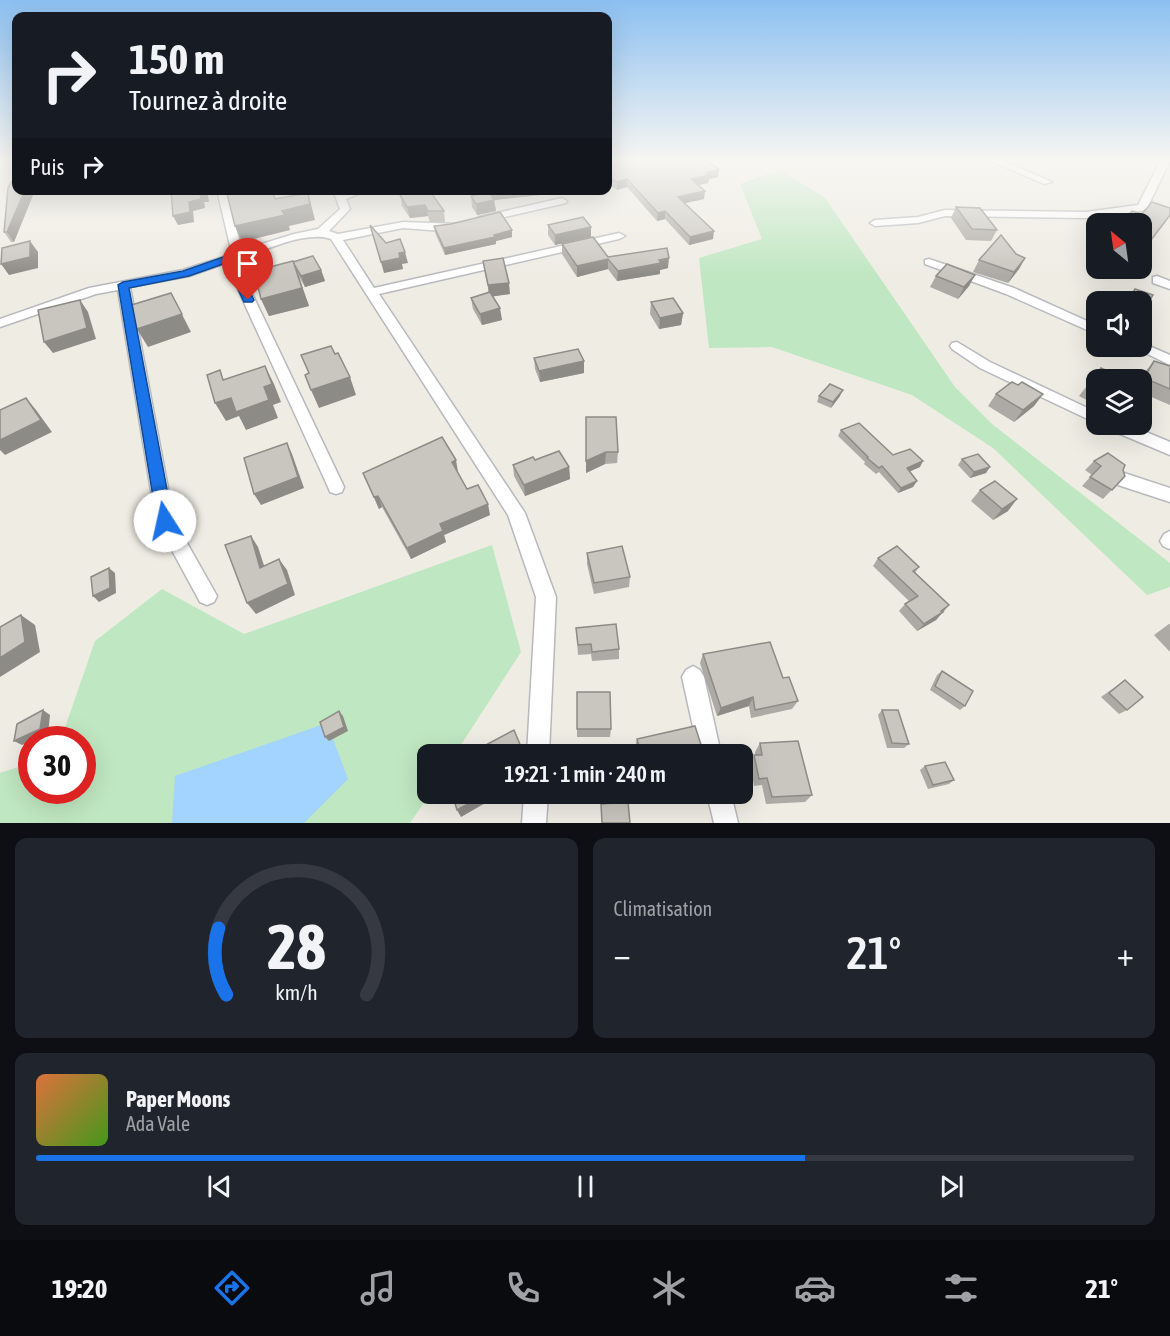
<!DOCTYPE html>
<html lang="fr">
<head>
<meta charset="utf-8">
<style>
  :root { --surface:#171b24; --page:#20242c; --text:#f1f3f6; --muted:#9ea1a6; --line:#363941; --accent:#1a73e8 }
  body { margin:0; font-family:"Asap Condensed",sans-serif; background:var(--page); color:var(--text); height:100vh; display:flex; flex-direction:column; font-size:22px; white-space:nowrap }
  * { box-sizing:border-box; margin:0 }
  p { font-size:20px; color:var(--muted) }
  .icon { flex:none; width:33px; height:33px; fill:none; stroke:currentColor; stroke-width:2; stroke-linecap:round; stroke-linejoin:round }
  .map { position:relative; height:823px; overflow:hidden }
  .side { display:flex; flex-direction:column; gap:15px; padding:15px; background:#0d0f14; flex:1 }
  .side>* { flex:none }
  .banner { position:absolute; left:12px; top:12px; width:600px; height:183px; border-radius:12px; box-shadow:0 6px 24px #0002; background:#171b24; color:var(--text); overflow:hidden }
  .needle { width:39px; rotate:331deg }
  .controls { position:absolute; left:1086px; top:213px; display:grid; gap:12px }
  .controls a { display:grid; place-items:center; width:66px; height:66px; border-radius:12px; background:var(--surface); box-shadow:0 6px 24px #0002; font-size:30px }
  .speed { position:absolute; left:18px; top:726px; display:flex; gap:12px; font-size:30px; font-weight:700; text-align:center }
  .speed>* { display:grid; place-content:center; width:78px; height:78px; border-radius:50%; background:var(--surface); box-shadow:0 6px 24px #0002; line-height:1 }
  .speed .limit { border:9px solid #d22; background:#fff; color:#111 }
  .pin { position:absolute; display:grid; place-items:center; width:51px; height:51px; color:#fff; margin:-62px -26px; border-radius:50% 50% 50% 0; rotate:-45deg; box-shadow:0 0 6px #0007 }
  .pin .icon { rotate:45deg }
  .me { position:absolute; width:66px; margin:-33px; rotate:350deg; stroke-linejoin:round; filter:drop-shadow(0 0 4px #0008) }
  .turn { display:flex; align-items:center; gap:21px; height:126px; padding:0 18px; font-size:27px }
  .turn .icon { width:78px; height:78px; stroke-width:2.5 }
  .turn b { display:block; font-size:42px; line-height:51px }
  .then { display:flex; align-items:center; height:57px; padding:0 18px; background:#0003; gap:12px; font-size:22px }
  .big { font-size:45px; font-weight:600; line-height:1.1 }
  .side .card { flex:1; display:flex; flex-direction:column; justify-content:center; gap:9px; min-width:0; padding:0 21px; border-radius:12px; background:var(--page) }
  .side .dial { align-items:center; gap:0 }
  .dial svg { height:156px; overflow:visible; fill:none; stroke:var(--line); stroke-width:7; stroke-linecap:round; text-anchor:middle }
  .dial text { fill:var(--text); stroke:none }
  .song { display:flex; align-items:center; gap:18px }
  .cover { width:72px; height:72px; border-radius:9px; background:linear-gradient(135deg,hsl(20 70% 55%),hsl(100 70% 35%)) }
  .played { height:6px; border-radius:3px; background:linear-gradient(90deg,var(--accent) 70%,var(--line) 70%) }
  .keys { display:flex; justify-content:space-around; direction:ltr }
  .heat { display:flex; justify-content:space-between; align-items:center; font-size:33px; direction:ltr }
  .side .tiles { flex:1; display:grid; gap:15px; grid-template-columns:1fr 1fr }
  .card:last-child { grid-column:span 2 }
  .trip { position:absolute; left:417px; top:744px; width:336px; height:60px; border-radius:12px; background:var(--surface); box-shadow:0 6px 24px #0002; font-weight:600; line-height:60px; text-align:center }
  .tabs { display:flex; height:96px; justify-content:space-around; align-items:center; background:#090b0e; color:var(--muted) }
  .tabs .icon { width:42px; height:42px }
  .tabs .selected { color:var(--accent) }
  .tabs b { font-size:27px; color:var(--text) }
  .map>svg:first-child { display:block }
</style>
</head>
<body>
<div class="map">
<svg width="1170" height="823" viewBox="0 0 1170 823">
  <rect width="100%" height="100%" fill="#eeece3"/>
  <g fill="#bfe7c1">
    <path d="M780,170l45,28 130,189 37,37 178,139v24l-23,8 -154,-147 -81,-53 -140,-48 -63,1 -10,-90 63,-19 -22,-55z"/>
    <path d="M492,545l29,107 -66,102h-27v40h2l-20,29h-410v-50l31,-10 1,27h50v-50l-21,-1 34,-98 67,-52 82,45z"/>
  </g>
  <path fill="#a3d3ff" d="M327,723l21,56 -44,44h-132l3,-47z"/>
  <g fill="none" stroke-linecap="round" stroke-linejoin="round">
    <g stroke="#b6b9be" stroke-width="3">
      <g id="minor">
        <path d="M989,160h13l50,22 -8,2z"/>
        <path d="M1161,160l9,1 -23,47 -5,3 -56,7 -141,-2 -27,7 -43,3 -5,-3 5,-3 43,-3 27,-7 141,2 52,-7z"/>
        <path d="M217,190l9,2 16,58 52,-16 24,-5 22,-20 -7,-19h10l1,3 24,-3 -22,9 4,10 -21,22 9,3 65,-12 55,2v4l-16,3 -39,-3 -60,12 31,48 245,-55 6,3 -6,3 -240,55 146,219 31,84 -7,157h-22l9,-157 -28,-82 -177,-276c-26,-9 -69,13 -95,21l108,227 -2,5 -6,2 -6,-2 -2,-5 -102,-224 -37,13 -59,11 44,233 43,76 -3,6 -7,3 -7,-3 -44,-81 -38,-231 -22,4 -96,33v-8l89,-31 94,-18 49,-16z"/>
        <path d="M562,198l5,3 -1,2 -83,19 -5,-3 1,-2z"/>
        <path d="M929,259l85,29 82,37v9l-90,-40 -81,-30v-4z"/>
        <path d="M1157,276l13,5v8l-17,-6v-6z"/>
        <path d="M957,342l33,20 106,50v11l-116,-55 -28,-19 -2,-3 2,-3z"/>
        <path d="M1142,343l28,12v10l-39,-19h11z"/>
        <path d="M1104,424h23l43,18v13l-64,-27z"/>
        <path d="M1124,473l46,15v14l-52,-17 -2,-5 2,-5z"/>
        <path d="M1170,531v17l-1,1 -6,-3 -3,-5 4,-7z"/>
        <path d="M693,666l7,4 4,7 17,77h-22l-17,-77 4,-7z"/>
        <path d="M524,794h24l-2,29h-24z"/>
        <path d="M707,794h24l7,29h-24z"/>
      </g>
    </g>
    <use href="#minor" fill="#fff" fill-rule="evenodd"/>
  </g>
  <g fill="#adaaa5">
    <path d="M608,162l110,15 -9,2 -1,4 -10,2 6,14 -20,4 29,36 -24,6 -24,-26 -8,2 -30,-34 -10,3 -9,-6z"/>
    <path d="M16,190h19l-21,52h-3l-7,-10z"/>
    <path d="M417,190h12l15,21 1,11h-15l-2,-6 -18,2 -8,-12 -2,-11z"/>
    <path d="M479,190h98v1l-83,9 2,11 -19,4 -5,-8 -1,-11 11,-2z"/>
    <path d="M956,207l41,23 -6,11 -25,-1 -15,-22z"/>
    <path d="M548,225l43,12 -36,8 -7,-10z"/>
    <path d="M434,226l78,4v7l-16,4v3l-51,11 -10,-22z"/>
    <path d="M562,244l46,13 60,11 -8,2v4l-43,7 -9,-12 -31,8 -15,-23z"/>
    <path d="M1016,254l9,4 -6,11 -11,14 -35,-11 6,-12z"/>
    <path d="M483,261l27,33 -17,2 9,24 -20,5 -9,-16 -2,-11 18,-5z"/>
    <path d="M293,262l28,8 4,11 -20,6 -6,-10 10,29 -40,10 -8,-17z"/>
    <path d="M975,275l-6,11 -11,13 -28,-12 6,-11z"/>
    <path d="M1135,289l11,18 -4,6v-11h-15z"/>
    <path d="M651,302l32,11 -2,12 -22,4 -9,-15z"/>
    <path d="M534,358l50,15 -44,9 -5,-13z"/>
    <path d="M1154,361l15,4 1,-1v41l-28,-12v1v-14h-2l4,-7z"/>
    <path d="M1101,368l-5,12v25l-17,-9z"/>
    <path d="M1018,385l25,9 -9,12 -20,16 -26,-16 8,-12z"/>
    <path d="M819,396h21l-9,12 -14,-6z"/>
    <path d="M586,417l32,35 -1,11 -12,1 -19,9z"/>
    <path d="M841,430l79,37 -11,5 8,9 -4,6 -15,6 -19,-21 -3,2 -12,-10 1,-2 -27,-26z"/>
    <path d="M962,459l24,14 -16,5 -12,-13z"/>
    <path d="M535,460l34,7 1,12 -45,17 -11,-20 -1,-11z"/>
    <path d="M1094,461l31,15 -22,23 -21,-13 10,-11 -7,-5z"/>
    <path d="M458,472l9,17 23,26 -46,20 2,7 -35,17 -29,-52 -3,2 -16,-36z"/>
    <path d="M980,490l28,21 -15,9 -22,-19z"/>
    <path d="M587,553l43,24 -1,10 -35,7 -7,-30z"/>
    <path d="M878,558l41,9 -4,6 34,32 -13,15 -19,11 -18,-20 6,-7 4,-3 -36,-35z"/>
    <path d="M1169,624h1v28l-16,-17z"/>
    <path d="M576,628l43,21v10l-27,2 -1,-7 -13,1z"/>
    <path d="M703,654l95,47 -6,8 -41,9 -2,-12 -32,10 -17,-53z"/>
    <path d="M942,671l23,35 -5,4 -30,-20 7,-15z"/>
    <path d="M1125,680l2,30 -8,4 -18,-17z"/>
    <path d="M577,692l34,37 -1,8h-33z"/>
    <path d="M882,710l27,34 -5,4h-17l-9,-33z"/>
    <path d="M637,739l67,15h-67l-2,-7z"/>
    <path d="M760,743l52,52 -7,7 -39,2 -4,-19 -8,1 -4,-23 4,-8h1v-3z"/>
    <path d="M925,766l29,14 -5,4 -21,5 -8,-19z"/>
  </g>
  <g fill="#8d8b86">
    <path d="M719,169l-1,8 -9,2 -1,4 -18,4 1,-8 15,-6z"/>
    <path d="M627,179v8l-10,3v-8z"/>
    <path d="M25,190h10l-21,52 -7,-10z"/>
    <path d="M204,190h3l2,12h-5l1,6 -12,3 1,11 -16,3 -5,-9 16,-14z"/>
    <path d="M501,190h76v1l-83,9 2,11 -19,4 -1,-11 18,-4 -8,-8z"/>
    <path d="M705,191l-1,8 -27,6 1,-8z"/>
    <path d="M308,193l7,27 -26,6 1,4 -48,12 -7,-16 47,-15z"/>
    <path d="M425,205l3,11 -18,2 -3,-11z"/>
    <path d="M665,211v8l-8,2 1,-8z"/>
    <path d="M1167,220l-23,30 -2,1v-7z"/>
    <path d="M591,227v10l-36,8v-10z"/>
    <path d="M512,230v7l-16,4v3l-51,11 -1,-7z"/>
    <path d="M714,231l-1,8 -24,6 1,-8z"/>
    <path d="M30,241l8,11v16l-29,7 -8,-11z"/>
    <path d="M405,252l3,11 -6,1 1,5 -19,4 -3,-11 18,-9z"/>
    <path d="M669,258l-1,10 -8,2v4l-43,7 1,-10z"/>
    <path d="M1025,258l-6,11 -11,14 6,-11z"/>
    <path d="M608,259v10l-31,8v-11z"/>
    <path d="M293,261l16,45 -40,10 -8,-17z"/>
    <path d="M321,270l4,11 -20,6 -4,-11z"/>
    <path d="M975,275l-6,11 -11,13 6,-12z"/>
    <path d="M509,283l1,11 -21,3 -1,-12z"/>
    <path d="M171,293l20,39 -43,15 -11,-18z"/>
    <path d="M80,300l8,12 8,27 -43,14 -9,-11z"/>
    <path d="M500,308l2,12 -20,5 -2,-11z"/>
    <path d="M683,313l-2,12 -22,4 1,-11z"/>
    <path d="M584,361v12l-44,9 -1,-11z"/>
    <path d="M265,366l9,18 7,18 -8,3 5,13 -32,12 -7,-14 -13,5 -11,-18 49,-16z"/>
    <path d="M350,377l6,18 -37,13 -8,-18z"/>
    <path d="M843,390l-3,6 -9,12 2,-6z"/>
    <path d="M1043,394l-9,12 -20,16 9,-12z"/>
    <path d="M26,398l10,12 16,22 -47,23 -5,-5v-10z"/>
    <path d="M287,443l5,11 12,34 -43,17 -7,-11z"/>
    <path d="M606,452l-1,12 -19,9v-12z"/>
    <path d="M456,460l2,12 -3,1 -3,-11z"/>
    <path d="M923,461l-3,6 -17,7 4,-6z"/>
    <path d="M569,467l1,12 -45,17 -1,-11z"/>
    <path d="M990,467l-4,6 -16,5 4,-6z"/>
    <path d="M917,481l-4,6 -15,6 3,-5z"/>
    <path d="M378,496l4,11 -3,2 -5,-12z"/>
    <path d="M1017,499l-9,12 -15,9 9,-11z"/>
    <path d="M488,504l2,11 -46,20 2,7 -35,17 -4,-11 33,-24z"/>
    <path d="M251,536l7,11 10,31 -8,-10z"/>
    <path d="M279,559l8,11 8,25 -39,19 -9,-11z"/>
    <path d="M109,568l6,5 1,20 -17,9 -6,-6z"/>
    <path d="M949,605l-13,15 -19,11 7,-7z"/>
    <path d="M21,615l14,10 5,27 -40,25v-19z"/>
    <path d="M753,697l-4,9 -32,10 4,-8z"/>
    <path d="M43,710l7,5 -2,19 -14,6h-2v1l-10,4 -8,-4z"/>
    <path d="M339,711l4,5 5,15 -19,10 -4,-4z"/>
    <path d="M486,794h15l-40,23 -4,-7z"/>
  </g>
  <g fill="#c9c6c0" stroke="#8d8b86" stroke-width="1.5">
    <path d="M614,160h91l14,9 -13,4 3,2 -18,4 14,12 -27,6 36,34 -24,6 -25,-26 -7,2 -31,-34 -10,3 -9,-6v-14z"/>
    <path d="M16,181v9h9l-18,42h-3l4,-44 3,-6z"/>
    <path d="M171,190h33l1,2 -5,1 1,6 -12,3 1,10 -17,4z"/>
    <path d="M226,190h46l3,9 33,-6 2,11 -28,7 3,4 -50,11z"/>
    <path d="M429,190l15,21h-16l-3,-6 -18,2 -7,-12 19,-5z"/>
    <path d="M485,190h16l-15,2z"/>
    <path d="M489,192l5,8 -18,4 -5,-8z"/>
    <path d="M1152,202l18,6v7l-19,25 -9,4v-20h-20l10,-13 10,3z"/>
    <path d="M956,207l24,1 17,22 -25,-1z"/>
    <path d="M500,212l12,18 -18,5 1,2 -51,11 -10,-22 17,-2z"/>
    <path d="M583,217l8,10 -36,8 -7,-10z"/>
    <path d="M370,225l16,18 14,-4 5,13 -6,1 1,5 -19,4z"/>
    <path d="M1001,235l15,19 9,4 -11,14 -35,-12z"/>
    <path d="M593,237l15,20 59,-9 2,10 -10,2 2,3 -43,8 -10,-12 -31,7 -15,-22z"/>
    <path d="M30,241v16l-29,7 1,-16z"/>
    <path d="M313,256l8,14 -20,6 -8,-14z"/>
    <path d="M503,258l6,25 -21,2 -5,-24z"/>
    <path d="M293,261l9,27 -41,11 -7,-28z"/>
    <path d="M947,264l28,11 -11,12 -28,-11z"/>
    <path d="M1135,289l18,6 -7,12 -4,-1v-4l-14,-1z"/>
    <path d="M490,292l10,16 -20,6 -9,-16z"/>
    <path d="M171,293l11,21 -45,15 -9,-23z"/>
    <path d="M673,298l10,15 -23,5 -9,-16z"/>
    <path d="M80,300l7,28 -43,14 -6,-32z"/>
    <path d="M331,346l4,8 3,-1 12,24 -39,13 -6,-15 4,-2 -8,-18z"/>
    <path d="M578,349l6,12 -45,10 -5,-13z"/>
    <path d="M1154,361l16,5v23l-26,-11z"/>
    <path d="M265,366l7,18 -8,3 5,13 -33,12 -5,-14 -16,5 -8,-28 13,-5 3,10z"/>
    <path d="M1101,368l26,12h-31v9l-8,-5z"/>
    <path d="M1012,382l6,3 4,-3 21,12 -20,16 -27,-16z"/>
    <path d="M830,384l13,6 -10,12 -14,-6z"/>
    <path d="M1142,386l3,2 -3,6z"/>
    <path d="M26,398l15,22 -41,20v-30z"/>
    <path d="M586,417h30l2,35h-12l-20,9z"/>
    <path d="M859,423l34,32 17,-6 13,12 -16,7 10,13 -16,7 -19,-22 -3,2 -12,-10 1,-1 -27,-27z"/>
    <path d="M442,437l14,23 -4,2 15,27 11,-4 10,19 -48,20 3,7 -36,17 -29,-52 -4,1 -11,-24z"/>
    <path d="M287,443l11,34 -44,17 -10,-36z"/>
    <path d="M559,451l10,16 -45,18 -11,-20 20,-8 2,3z"/>
    <path d="M1108,453l17,12 -2,5 2,6 -13,14 -22,-13 11,-11 -7,-5z"/>
    <path d="M978,454l12,13 -16,5 -12,-13z"/>
    <path d="M995,481l22,18 -15,10 -22,-19z"/>
    <path d="M251,536l9,32 19,-9 9,25 -41,19 -22,-58z"/>
    <path d="M622,546l8,31 -36,6 -7,-30z"/>
    <path d="M897,546l22,21 -6,4 36,34 -8,6 2,1 -19,12 -19,-20 13,-8 -40,-38z"/>
    <path d="M109,568l1,20 -17,8 -2,-19z"/>
    <path d="M21,615l4,27 -25,16v-31z"/>
    <path d="M616,624l3,25 -27,3 -1,-8 -13,1 -2,-17z"/>
    <path d="M770,642l13,36 6,-1 9,24 -43,9 -2,-13 -32,11 -18,-54z"/>
    <path d="M942,671l31,20 -8,15 -30,-20z"/>
    <path d="M1125,680l18,17 -16,13 -18,-17z"/>
    <path d="M577,692h33l1,37h-34z"/>
    <path d="M43,710l-3,19 -26,12 3,-17z"/>
    <path d="M882,710h16l11,34 -17,-1z"/>
    <path d="M339,711l5,16 -19,10 -5,-15z"/>
    <path d="M695,726l9,28h-63l-4,-15z"/>
    <path d="M514,730l10,24h-55z"/>
    <path d="M798,741l14,54 -40,2 -5,-19 -8,1 -5,-24h8l-2,-12z"/>
    <path d="M945,762l9,18 -21,5 -8,-19z"/>
    <path d="M452,794h34l-29,16z"/>
    <path d="M628,802l2,21h-28l-1,-19z"/>
  </g>
  <linearGradient id="sky" x2="0" y2="1"><stop stop-color="#8cc0f1"/><stop offset="0.58" stop-color="#f7f6f2"/><stop offset="1" stop-color="#f7f6f2" stop-opacity="0"/></linearGradient>
  <rect width="1170" height="276" fill="url(#sky)"/>
  <path fill="#1a73e8" stroke="#114b97" stroke-width="1.5" d="M229,255l5,3 20,42 -2,2h-8l-1,-2 -17,-37 -37,13 -60,12 44,233 -2,5 -6,2 -5,-2 -3,-5 -39,-236 5,-3 60,-11z"/>
</svg>
<div class="controls">
<a><svg class="needle" viewBox="-14 -14 28 28"><path d="M0-13l5 13h-10z" fill="#e53935"/><path d="M0 13l5-13h-10z" fill="#9ea1a6"/></svg></a>
<a><svg class="icon" aria-label="sound" viewBox="0 0 24 24"><path d="M4 9h4l5-4v14l-5-4H4zM17 9q2 3 0 6"/></svg></a>
<a><svg class="icon" aria-label="layers" viewBox="0 0 24 24"><path d="M12 4l9 5-9 5-9-5zM3 14l9 5 9-5"/></svg></a>
</div>
<div class="speed"><div class="limit">30</div></div>
<div class="pin" style="left:248px;top:300px;background:#d93025"><svg class="icon" aria-label="arrive" viewBox="0 0 24 24"><path d="M6 21V4h12l-3 4 3 4H6"/></svg></div>
<svg class="me" style="left:165px;top:521px" viewBox="-20 -20 40 40"><circle r="19" fill="#fff"/><path d="M0-13L10 11 0 6-10 11z" fill="#1a73e8"/></svg>
<div class="trip">19:21 · 1 min · 240 m</div>
<div class="banner">
<div class="turn"><svg class="icon" aria-label="right" viewBox="0 0 24 24"><path d="M7 20v-9h11M14 6l5 5-5 5"/></svg><div><b>150 m</b>Tournez à droite</div></div>
<div class="then">Puis<svg class="icon" aria-label="right" viewBox="0 0 24 24"><path d="M7 20v-9h11M14 6l5 5-5 5"/></svg></div>
</div>
</div>
<section class="side">
<div class="tiles">
<div class="card dial"><svg viewBox="0 0 100 80">
<path d="M14 69A42 42 0 1 1 86 69"/>
<path d="M14 69A42 42 0 0 1 10 35" stroke="#1a73e8"/>
<text x="50" y="56" font-size="32" font-weight="700">28</text>
<text x="50" y="72" font-size="11">km/h</text>
</svg></div>
<div class="card"><p>Climatisation</p>
<div class="heat"><a>−</a><b class="big">21°</b><a>+</a></div>
</div>
<div class="card">
<div class="song"><i class="cover"></i><div><b>Paper Moons</b><p>Ada Vale</p></div></div>
<div class="played"></div>
<div class="keys"><svg class="icon" aria-label="previous" viewBox="0 0 24 24"><path d="M18 5L8 12l10 7zM5 5v14"/></svg><svg class="icon" aria-label="pause" viewBox="0 0 24 24"><path d="M8 5v14M16 5v14"/></svg><svg class="icon" aria-label="next" viewBox="0 0 24 24"><path d="M6 5l10 7-10 7zM19 5v14"/></svg></div>
</div>
</div>
</section>
<nav class="tabs">
<b>19:20</b>
<svg class="icon selected" aria-label="directions" viewBox="0 0 24 24"><path d="M12 3l9 9-9 9-9-9zM9 14v-3h6M13 9l2 2-2 2"/></svg>
<svg class="icon" aria-label="music" viewBox="0 0 24 24"><path d="M9 18V5l10-2v13"/><circle cx="6" cy="18" r="3"/><circle cx="16" cy="16" r="3"/></svg>
<svg class="icon" aria-label="phone" viewBox="0 0 24 24"><path d="M5 4h4l2 5-3 2q2 4 5 5l2-3 5 2v4C11 20 4 13 5 4z"/></svg>
<svg class="icon" aria-label="climate" viewBox="0 0 24 24"><path d="M12 3v18M4 7l16 10M4 17L20 7"/></svg>
<svg class="icon" aria-label="car" viewBox="0 0 24 24"><path d="M5 17H2v-5l4-1 3-4h7l3 4 3 1v5h-3M9 17h6M6 11h13"/><circle cx="7" cy="17" r="2"/><circle cx="17" cy="17" r="2"/></svg>
<svg class="icon" aria-label="filters" viewBox="0 0 24 24"><path d="M4 7h16M4 17h16"/><circle cx="9" cy="7" r="2"/><circle cx="15" cy="17" r="2"/></svg>
<b>21°</b>
</nav>
</body>
</html>
